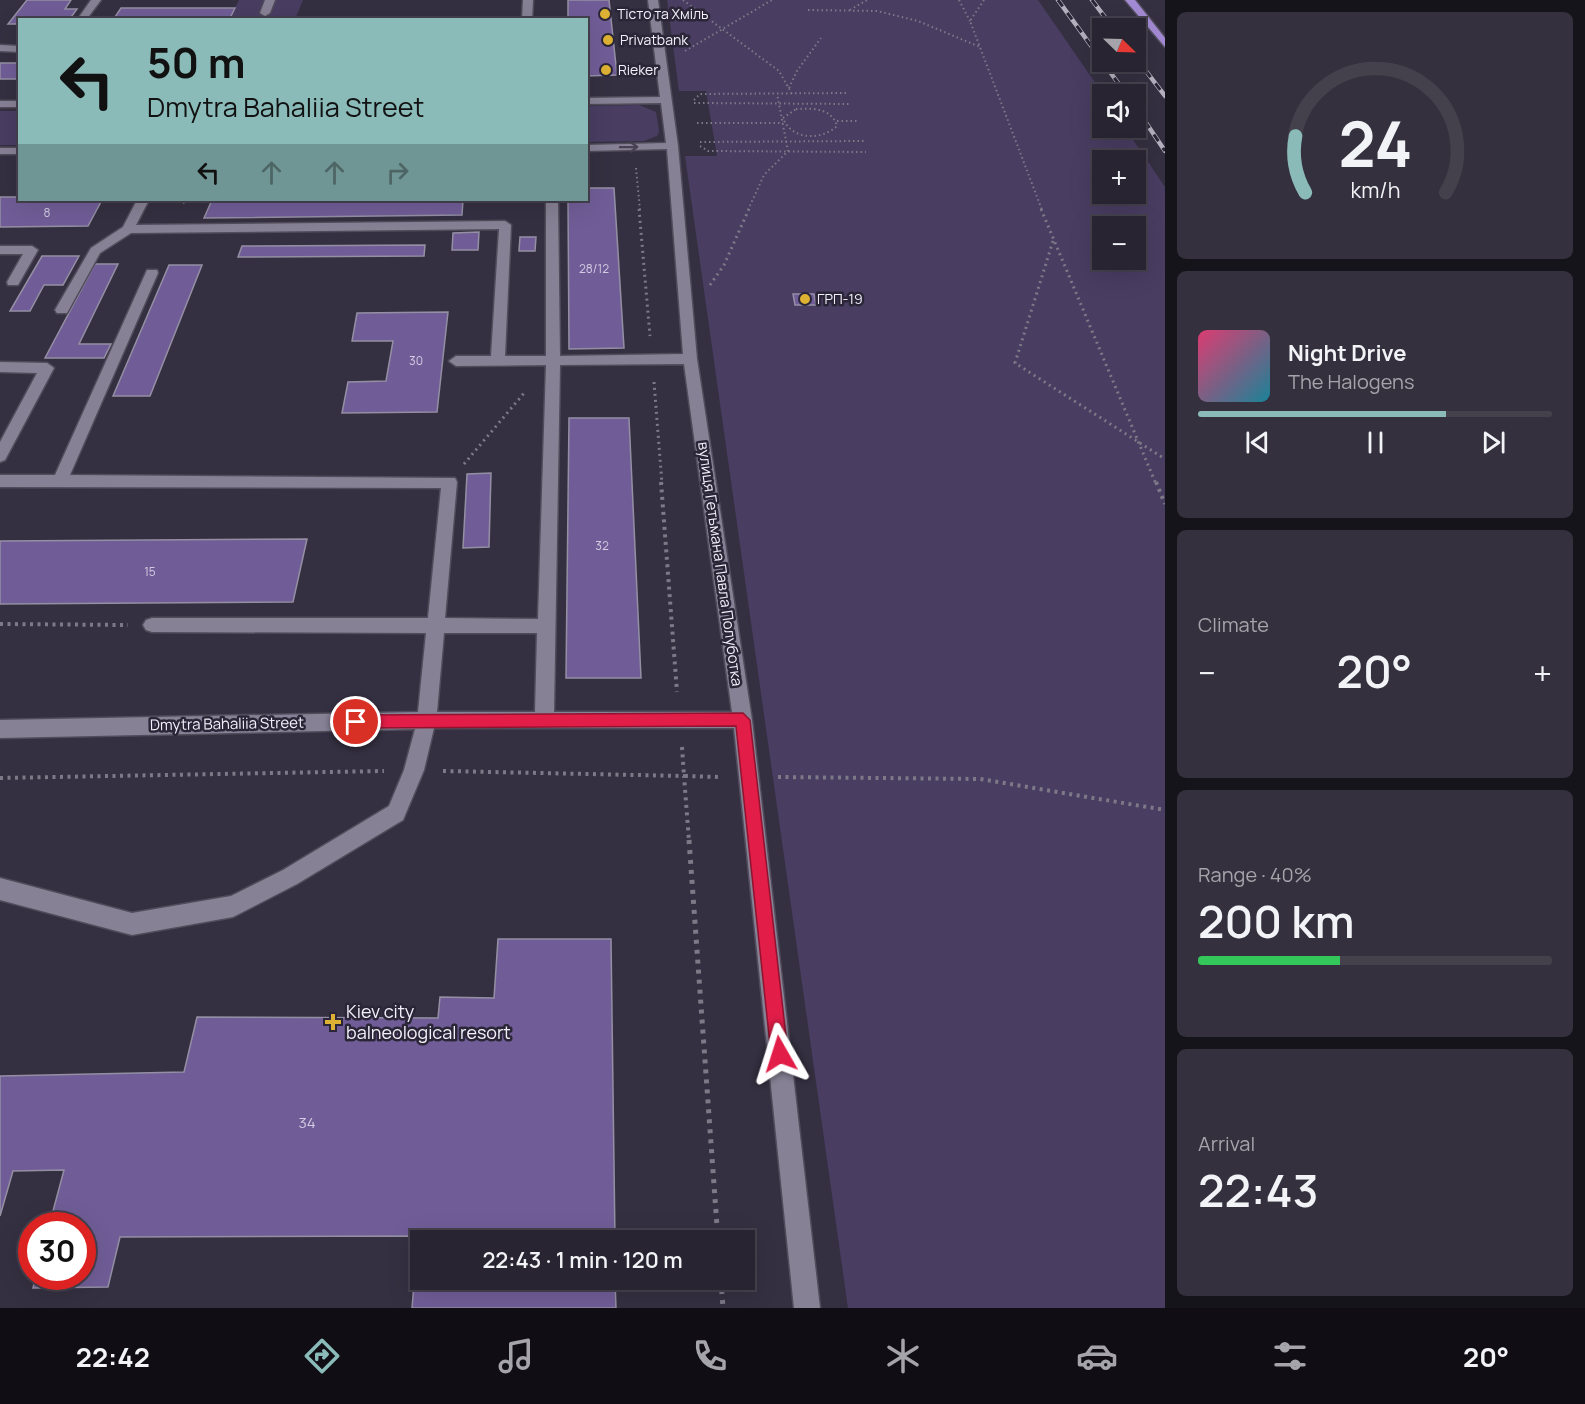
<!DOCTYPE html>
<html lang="en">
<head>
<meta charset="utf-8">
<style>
  :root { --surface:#282431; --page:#34303d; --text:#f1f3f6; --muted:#a5a4ab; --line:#44414d; --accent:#8bbbb9 }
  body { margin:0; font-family:Manrope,sans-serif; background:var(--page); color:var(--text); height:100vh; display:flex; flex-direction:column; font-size:22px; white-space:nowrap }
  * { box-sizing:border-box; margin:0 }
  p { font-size:20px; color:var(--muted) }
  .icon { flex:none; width:33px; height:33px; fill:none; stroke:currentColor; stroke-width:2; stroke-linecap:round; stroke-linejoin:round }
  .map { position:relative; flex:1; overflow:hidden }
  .details { display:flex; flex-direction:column; gap:12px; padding:12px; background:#16141b; width:420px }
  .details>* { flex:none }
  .hud { position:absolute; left:18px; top:18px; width:570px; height:183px; border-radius:0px; box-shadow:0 6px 24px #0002,0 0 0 2px var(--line); background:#8bbbb9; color:#111; overflow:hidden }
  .needle { width:39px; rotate:113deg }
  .controls { position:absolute; left:1092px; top:18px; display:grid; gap:12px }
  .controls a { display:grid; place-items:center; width:54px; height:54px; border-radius:0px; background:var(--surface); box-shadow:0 6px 24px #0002,0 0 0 2px var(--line); font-size:30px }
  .speed { position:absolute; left:18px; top:1212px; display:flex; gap:12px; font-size:30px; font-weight:700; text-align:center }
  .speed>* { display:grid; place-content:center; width:78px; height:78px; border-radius:50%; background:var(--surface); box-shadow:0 6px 24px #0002,0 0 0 2px var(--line); line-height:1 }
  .speed .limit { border:9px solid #d22; background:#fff; color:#111 }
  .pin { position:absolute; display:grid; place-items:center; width:51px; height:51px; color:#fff; margin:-26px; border:3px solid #fff; border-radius:50%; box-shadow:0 2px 6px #0007 }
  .me { position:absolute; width:66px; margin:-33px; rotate:354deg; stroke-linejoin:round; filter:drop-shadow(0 0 4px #0008) }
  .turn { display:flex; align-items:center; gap:21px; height:126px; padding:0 30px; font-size:27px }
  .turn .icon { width:78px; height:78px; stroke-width:2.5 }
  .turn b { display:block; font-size:42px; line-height:51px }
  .lanes { display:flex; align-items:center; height:57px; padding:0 30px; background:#0003; justify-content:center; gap:30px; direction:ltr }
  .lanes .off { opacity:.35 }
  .big { font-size:45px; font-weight:600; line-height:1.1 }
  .details .tile { flex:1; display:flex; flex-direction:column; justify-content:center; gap:9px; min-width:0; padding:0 21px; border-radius:9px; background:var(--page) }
  .details .dial { align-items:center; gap:0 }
  .dial svg { height:156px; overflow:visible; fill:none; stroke:var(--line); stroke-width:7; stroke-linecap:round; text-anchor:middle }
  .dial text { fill:var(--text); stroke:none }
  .song { display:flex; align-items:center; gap:18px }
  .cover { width:72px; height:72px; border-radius:9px; background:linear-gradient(135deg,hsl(340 70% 55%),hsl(190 70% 35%)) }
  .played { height:6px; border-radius:3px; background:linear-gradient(90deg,var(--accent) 70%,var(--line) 70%) }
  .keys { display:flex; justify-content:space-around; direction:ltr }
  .heat { display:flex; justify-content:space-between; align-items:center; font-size:33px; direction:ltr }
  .charge { height:9px; border-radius:4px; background:linear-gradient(90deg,#34c759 40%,var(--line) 0) }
  .trip { position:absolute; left:410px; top:1230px; width:345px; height:60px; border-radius:0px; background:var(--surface); box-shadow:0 6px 24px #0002,0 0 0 2px var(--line); font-weight:600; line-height:60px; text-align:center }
  .tab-bar { display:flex; height:96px; justify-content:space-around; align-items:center; background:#100e14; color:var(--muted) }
  .tab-bar .icon { width:42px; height:42px }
  .tab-bar .on { color:var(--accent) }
  .tab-bar b { font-size:27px; color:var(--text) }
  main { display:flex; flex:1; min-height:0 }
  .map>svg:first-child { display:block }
</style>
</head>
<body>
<main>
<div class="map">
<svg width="1165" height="1308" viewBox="0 0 1165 1308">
  <rect width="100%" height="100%" fill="#353041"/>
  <g fill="#493d62" fill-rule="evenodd">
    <path d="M239,0h64l-8,19 -66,1z"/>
    <path d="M667,0h371l65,94 -1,34h23l40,59v1121h-317l-163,-1152h32l-11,-65h-27zM1102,160h34v34h-34zM1102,226h34v34h-34z"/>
    <path d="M639,105l17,7 3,19 -2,5 -13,5 -57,1v-36z"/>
    <rect x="0" y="111" width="19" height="34"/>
  </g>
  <g fill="#705d97" stroke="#948fa3" stroke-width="1.5">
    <path d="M27,0h44l-6,9h12l-8,11h-49v4h-12z"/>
    <path d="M568,0h41l8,75 -31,1v-56h-18z"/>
    <path d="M121,8h114l-6,12h-116z"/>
    <rect x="0" y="63" width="20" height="16"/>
    <path d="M586,188h28l10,160 -55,1 -1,-149h18z"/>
    <path d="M0,197h20v3h82l-14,26 -88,1z"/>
    <path d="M212,200h251l-1,15 -258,3z"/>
    <path d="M479,232l-1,18h-26l1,-17z"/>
    <path d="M520,237h16l-1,14h-16z"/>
    <path d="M425,245l-1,11 -186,1 4,-11z"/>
    <path d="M42,256h37l-16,29h-19l-14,26h-20z"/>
    <path d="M95,264h23l-39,80h32l-7,14h-59z"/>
    <path d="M169,265h33l-52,131h-37z"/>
    <path d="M793,294h21l2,11h-21z"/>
    <path d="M448,312l-11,100 -95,1 6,-31 38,-1 7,-40h-41l5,-28z"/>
    <path d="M569,418h60l12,260h-75z"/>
    <path d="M491,473l-2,74 -26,1 4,-74z"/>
    <path d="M307,539l-14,63 -293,2v-63z"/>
    <path d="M498,939h113l4,301h-195v40h195l1,28h-204l6,-72 -298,1 -12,50 -75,1 3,-12h46v-50h-33l15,-56 -51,1 -13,45v-140l184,-4 13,-55 241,1 2,-21 54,1z"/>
  </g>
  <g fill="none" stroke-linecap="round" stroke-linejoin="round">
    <g stroke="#504c5b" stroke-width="3">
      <g id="minor">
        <path d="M91,0h10l-15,20h-9z"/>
        <path d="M265,0h10l-5,13 -5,3 -5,-3z"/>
        <path d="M523,0h10l-1,20h-10z"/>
        <path d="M648,0h10l20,146 19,213 55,361 68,588h-26l-60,-580h-300l-10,42 -21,50 -106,64 -64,33 -101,18 -132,-35v-22l132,35 99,-17 52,-26 106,-64 15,-36 11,-41 -415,9v-18l418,-8 8,-79 -274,-1 -6,-2 -3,-5 3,-5 6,-2h276l13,-130 -441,-1v-12h55l92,-205h10l1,3 -88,202 385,3 2,4 -12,136 93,1 8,-254 -90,1 -7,-5 7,-5h35l8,-127 -368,4 -31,20 -33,60h-10l-2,-3 36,-62 32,-21 14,-27h12l-13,25 369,-4 6,4 -6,131h41v-156h12l2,156 123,-2 -16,-205 -81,2v-6l80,-2 -5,-40 -75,1v-6l74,-1zM684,364l48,348h-178l6,-347zM444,633h93l-2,79h-98z"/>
        <path d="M0,45l20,1v6l-20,-1z"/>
        <rect x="0" y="101" width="20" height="6"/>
        <rect x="0" y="148" width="20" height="6"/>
        <path d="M0,246h32l6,4 -20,35h-10l-1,-3 16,-28h-23z"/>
        <path d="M0,362l47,1 7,5 -49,92 -5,2v-20l37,-69 -37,-1z"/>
      </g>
    </g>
    <g stroke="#504c5b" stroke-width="3">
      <path id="major" d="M1125,0h10l30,38v9z"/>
    </g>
    <g stroke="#7d7987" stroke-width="2" stroke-dasharray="1.5 3" stroke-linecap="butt">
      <path d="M683,0l96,71 13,23"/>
      <path d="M959,0l11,21"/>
      <path d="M984,0l-14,21 72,189"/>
      <path d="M808,10l69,1 41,10 62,26"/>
      <path d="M850,10l17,-10"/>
      <path d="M685,51l87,-51"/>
      <path d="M789,88l8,-17 24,-33"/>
      <path d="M694,100l6,-6 147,-1"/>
      <path d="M694,103l157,1"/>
      <path d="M796,109c16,-1 36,-1 41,17 -16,15 -46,14 -54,-8z"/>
      <path d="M837,121h20"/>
      <path d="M697,123h86"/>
      <path d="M700,142l164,-1"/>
      <path d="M700,146l8,5 158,1"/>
      <path d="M636,168l4,42"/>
      <path d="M183,203l8,-3"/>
      <path d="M748,210l16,-35 24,-24 -11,-57"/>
    </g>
    <g stroke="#7d7987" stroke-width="3" stroke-dasharray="2 4" stroke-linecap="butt">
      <path d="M639,209l11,127"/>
      <path d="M1041,209l115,275"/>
      <path d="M1053,241l-38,122 150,96"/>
      <path d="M710,285l14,-20 25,-56"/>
      <path d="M654,382l8,102"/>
      <path d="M464,464l61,-72"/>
    </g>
    <g stroke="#7d7987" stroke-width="4" stroke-dasharray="3 4.5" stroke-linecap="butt">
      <path d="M661,482l16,210"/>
      <path d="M1156,482l9,22"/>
      <path d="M0,624l128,1"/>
      <path d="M682,747l2,29 36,1"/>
      <path d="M443,771l241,5 5,65"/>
      <path d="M778,777l202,2 185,31"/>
      <path d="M0,778l384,-7"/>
    </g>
    <g stroke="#7d7987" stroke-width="5" stroke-dasharray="4 6" stroke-linecap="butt">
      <path d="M689,840l29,400"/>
      <path d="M721,1280l2,28"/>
    </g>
    <use href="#minor" fill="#878195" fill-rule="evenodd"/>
    <use href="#major" fill="#a38ad4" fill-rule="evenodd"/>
    <g stroke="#b4b0bd" stroke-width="4.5">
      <g id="rail">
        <path d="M1058,0l68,94"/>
        <path d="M1092,0l21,28"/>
        <path d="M1136,58l29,38"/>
        <path d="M1136,108l29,43"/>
      </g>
    </g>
    <use href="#rail" stroke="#2b2637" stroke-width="3" stroke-dasharray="8" stroke-linecap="butt"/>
  </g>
  <defs><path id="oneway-shaft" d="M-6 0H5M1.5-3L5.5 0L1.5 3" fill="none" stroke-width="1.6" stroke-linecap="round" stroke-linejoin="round" transform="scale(1.5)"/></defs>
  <use stroke="#474153" href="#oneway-shaft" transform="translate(629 147) rotate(-1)"/>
  <path fill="#e11d48" stroke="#92132f" stroke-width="1.5" d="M743,713l7,7 38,334 -2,7 -6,2 -7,-2 -2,-7 -35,-328 -380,2 -8,-6 8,-7z"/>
  <g fill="#ddb133" stroke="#2b2637" stroke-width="2">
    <circle cx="605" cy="14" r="6"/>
    <circle cx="608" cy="40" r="6"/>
    <circle cx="606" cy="70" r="6"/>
    <circle cx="805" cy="299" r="6"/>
    <path d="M330 1013h6v6h6v6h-6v6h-6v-6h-6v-6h6z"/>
  </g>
  <g text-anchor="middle" stroke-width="5" stroke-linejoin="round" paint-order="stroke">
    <g font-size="12" fill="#d2cbe2">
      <text x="47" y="217">8</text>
      <text x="594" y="273">28/12</text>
      <text x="416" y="365">30</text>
      <text x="602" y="550">32</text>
      <text x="150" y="576">15</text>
    </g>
    <g font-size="14" fill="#f3f0fb" stroke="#2b2637" text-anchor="start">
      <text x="617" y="19">Тісто та Хміль</text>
      <text x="620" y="45">Privatbank</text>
      <text x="618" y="75">Rieker</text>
      <text x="817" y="304">ГРП-19</text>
    </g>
    <g font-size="15" fill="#f3f0fb" stroke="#2b2637">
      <text transform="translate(720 564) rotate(82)" y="5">вулиця Гетьмана Павла Полуботка</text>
      <text transform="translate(227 724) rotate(-1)" y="5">Dmytra Bahaliia Street</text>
    </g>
    <g font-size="15" fill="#d2cbe2">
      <text x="307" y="1128">34</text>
    </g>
    <g font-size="18" fill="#f3f0fb" stroke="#2b2637" text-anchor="start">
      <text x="346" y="1018">Kiev city<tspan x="346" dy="21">balneological resort</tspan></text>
    </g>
  </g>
</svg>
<div class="controls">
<a><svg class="needle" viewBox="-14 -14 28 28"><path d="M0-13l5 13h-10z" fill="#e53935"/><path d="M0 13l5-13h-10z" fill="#a5a4ab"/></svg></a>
<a><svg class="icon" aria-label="sound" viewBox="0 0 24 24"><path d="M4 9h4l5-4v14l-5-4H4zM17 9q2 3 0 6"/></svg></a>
<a>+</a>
<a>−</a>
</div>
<div class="speed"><div class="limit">30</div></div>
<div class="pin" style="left:356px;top:722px;background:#d93025"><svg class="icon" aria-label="arrive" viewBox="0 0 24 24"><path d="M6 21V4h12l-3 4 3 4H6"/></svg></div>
<svg class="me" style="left:780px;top:1054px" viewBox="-20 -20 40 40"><path d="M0-17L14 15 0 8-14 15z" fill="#e11d48" stroke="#fff" stroke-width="4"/></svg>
<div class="trip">22:43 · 1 min · 120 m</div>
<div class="hud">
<div class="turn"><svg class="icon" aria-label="left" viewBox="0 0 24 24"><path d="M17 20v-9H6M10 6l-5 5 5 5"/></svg><div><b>50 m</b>Dmytra Bahaliia Street</div></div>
<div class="lanes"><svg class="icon" aria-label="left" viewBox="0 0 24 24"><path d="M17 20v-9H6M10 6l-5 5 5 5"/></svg><svg class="icon off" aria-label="ahead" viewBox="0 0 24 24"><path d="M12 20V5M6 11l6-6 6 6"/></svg><svg class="icon off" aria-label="ahead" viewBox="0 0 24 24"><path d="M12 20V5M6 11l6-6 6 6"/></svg><svg class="icon off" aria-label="right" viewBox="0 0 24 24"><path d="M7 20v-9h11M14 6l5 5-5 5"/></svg></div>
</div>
</div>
<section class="details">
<div class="tile dial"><svg viewBox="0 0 100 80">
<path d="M14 69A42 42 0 1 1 86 69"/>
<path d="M14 69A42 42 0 0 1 9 40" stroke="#8bbbb9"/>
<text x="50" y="56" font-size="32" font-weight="700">24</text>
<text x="50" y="72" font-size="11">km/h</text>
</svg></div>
<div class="tile">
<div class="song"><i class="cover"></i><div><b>Night Drive</b><p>The Halogens</p></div></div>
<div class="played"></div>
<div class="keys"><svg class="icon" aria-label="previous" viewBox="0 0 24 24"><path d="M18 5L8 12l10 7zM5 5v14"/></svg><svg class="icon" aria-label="pause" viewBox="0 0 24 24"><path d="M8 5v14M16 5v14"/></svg><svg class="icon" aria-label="next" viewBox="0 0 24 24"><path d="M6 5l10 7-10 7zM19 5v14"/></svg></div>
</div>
<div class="tile"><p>Climate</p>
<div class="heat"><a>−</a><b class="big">20°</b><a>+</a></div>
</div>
<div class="tile"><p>Range · 40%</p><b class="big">200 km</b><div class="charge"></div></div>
<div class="tile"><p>Arrival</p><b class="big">22:43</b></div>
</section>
</main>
<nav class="tab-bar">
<b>22:42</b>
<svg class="icon on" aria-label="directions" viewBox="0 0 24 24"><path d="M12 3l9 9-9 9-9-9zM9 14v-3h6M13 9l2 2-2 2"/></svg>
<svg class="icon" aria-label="music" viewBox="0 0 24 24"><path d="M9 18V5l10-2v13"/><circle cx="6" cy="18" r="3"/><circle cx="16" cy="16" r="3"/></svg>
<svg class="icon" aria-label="phone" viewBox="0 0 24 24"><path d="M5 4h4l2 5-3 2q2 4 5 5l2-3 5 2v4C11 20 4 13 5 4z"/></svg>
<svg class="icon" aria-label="climate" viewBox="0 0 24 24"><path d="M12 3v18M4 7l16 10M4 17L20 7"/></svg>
<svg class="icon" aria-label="car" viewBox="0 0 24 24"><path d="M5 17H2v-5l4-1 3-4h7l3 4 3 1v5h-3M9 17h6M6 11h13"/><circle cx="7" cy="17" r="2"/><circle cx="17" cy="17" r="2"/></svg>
<svg class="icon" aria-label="filters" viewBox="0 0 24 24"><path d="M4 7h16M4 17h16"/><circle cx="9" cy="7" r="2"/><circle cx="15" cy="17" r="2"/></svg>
<b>20°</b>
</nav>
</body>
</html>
